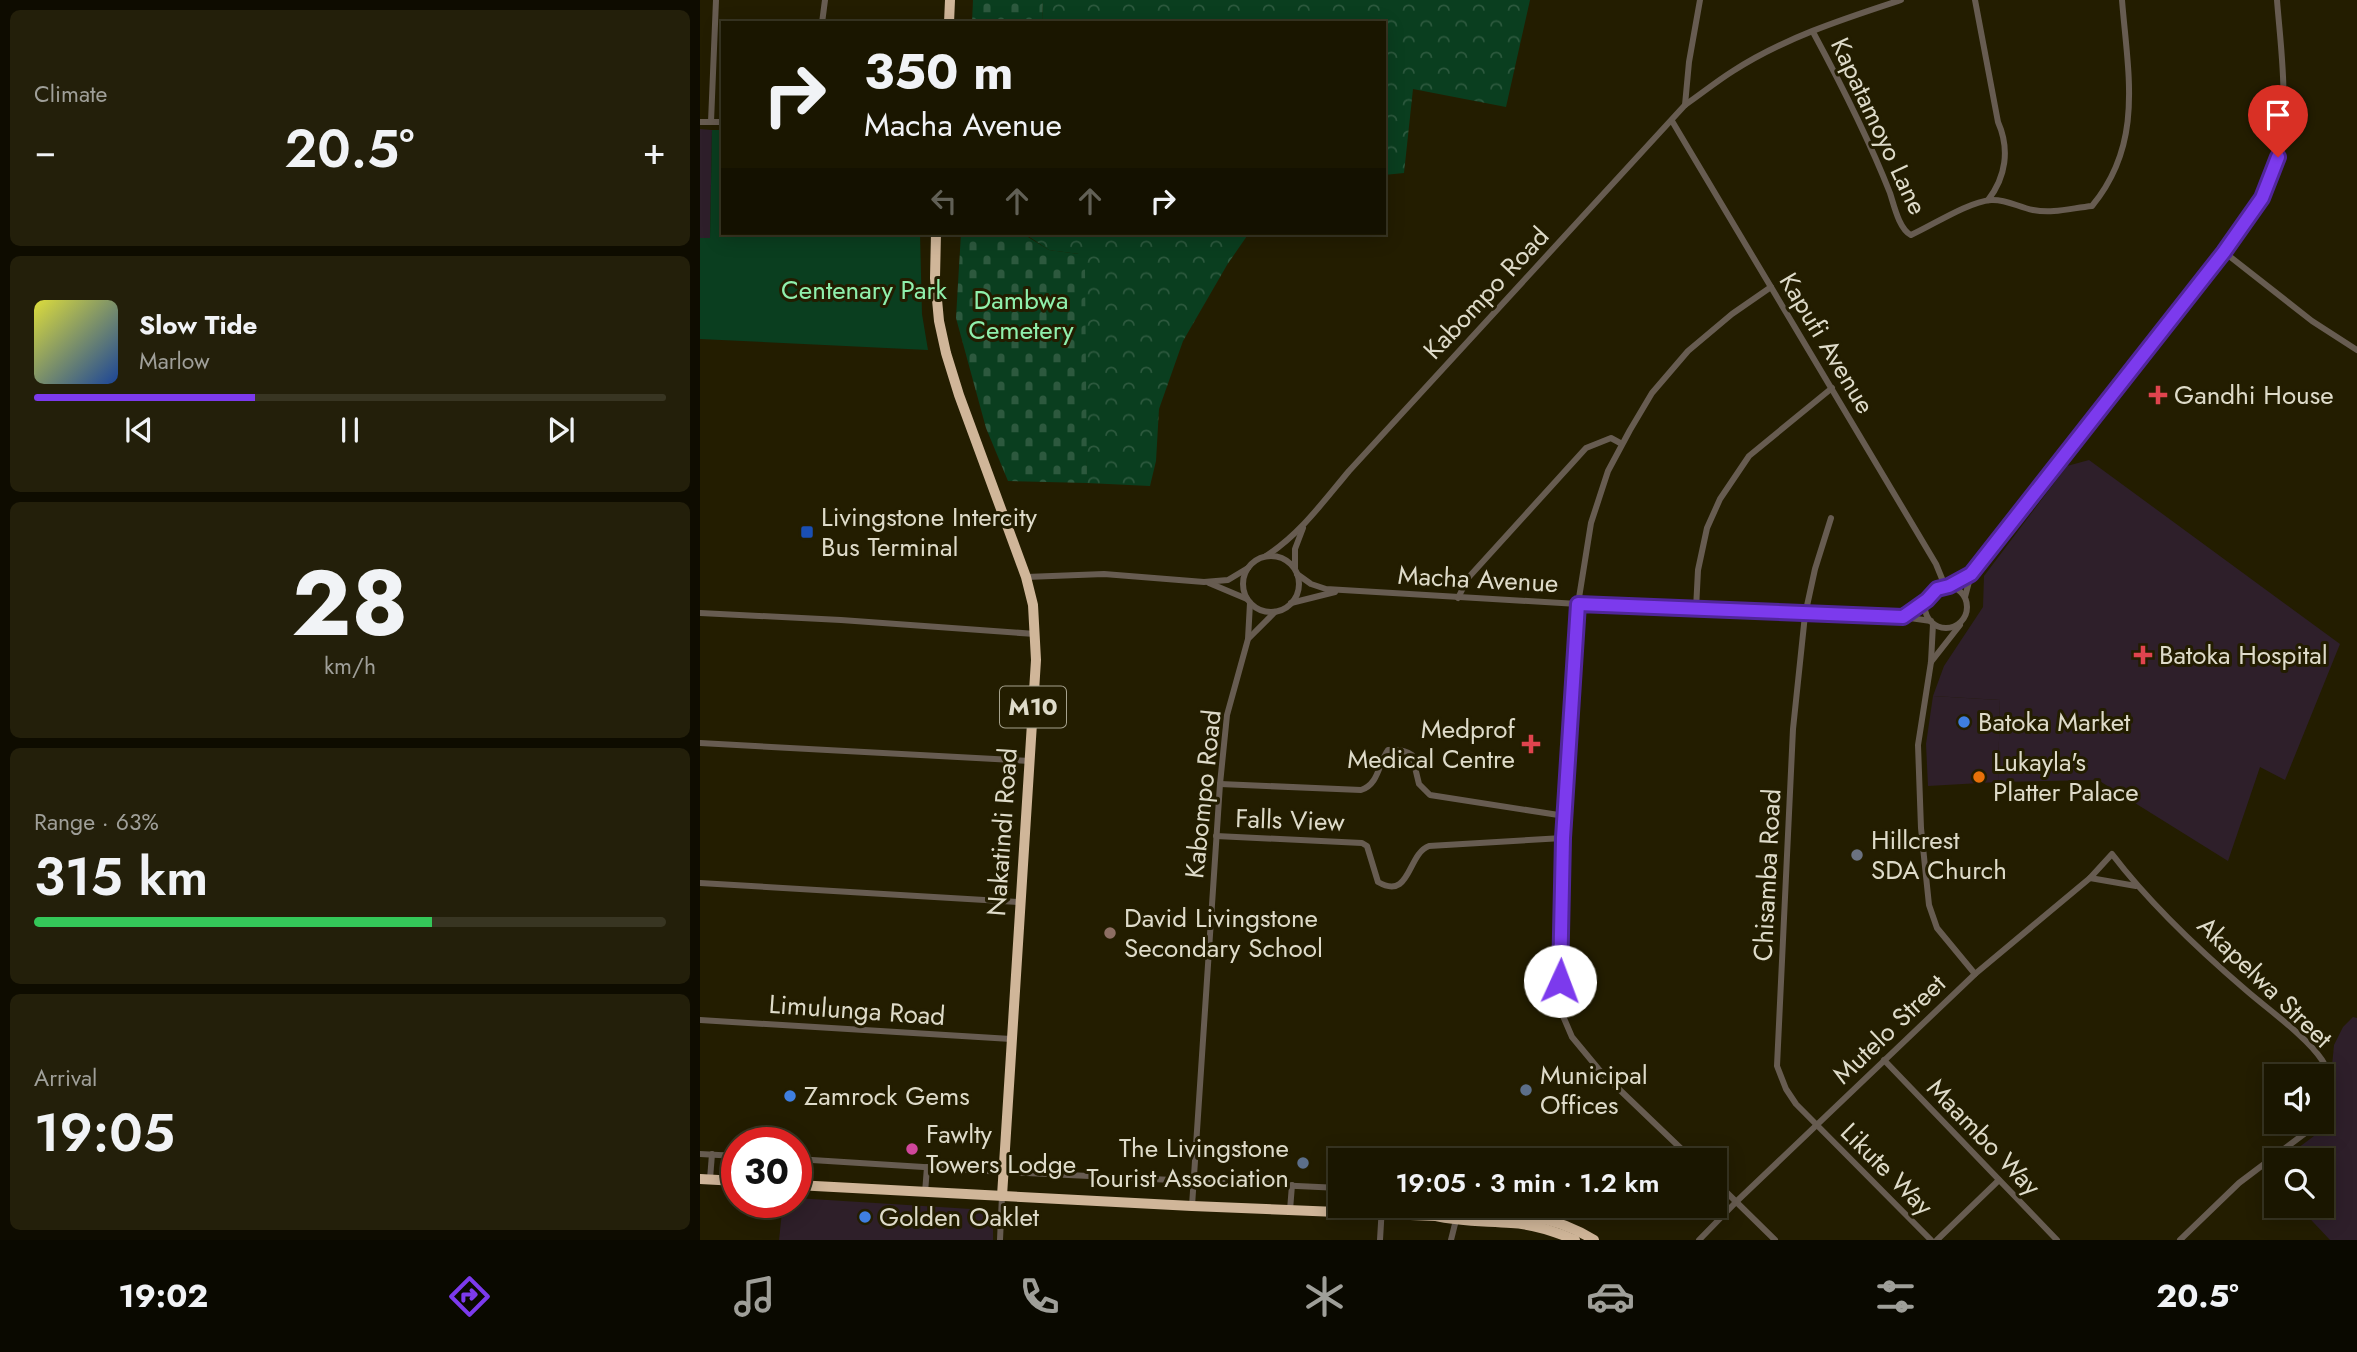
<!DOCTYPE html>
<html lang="en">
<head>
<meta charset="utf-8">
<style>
  :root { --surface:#1a1600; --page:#231f0a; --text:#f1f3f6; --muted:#9f9f99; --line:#383522; --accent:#7c3aed }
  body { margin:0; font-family:Jost,sans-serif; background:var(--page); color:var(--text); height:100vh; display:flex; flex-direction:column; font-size:26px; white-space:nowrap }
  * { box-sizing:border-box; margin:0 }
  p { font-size:23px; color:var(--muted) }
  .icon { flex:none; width:38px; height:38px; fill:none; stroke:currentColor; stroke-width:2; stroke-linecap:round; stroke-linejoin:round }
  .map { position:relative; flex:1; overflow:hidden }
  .drawer { display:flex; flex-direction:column; gap:10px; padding:10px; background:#0e0c00; width:700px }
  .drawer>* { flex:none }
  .guide { position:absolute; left:21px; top:21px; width:665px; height:214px; border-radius:0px; box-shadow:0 4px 18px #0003,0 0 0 2px var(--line); background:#1a1600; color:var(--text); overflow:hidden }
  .tools { position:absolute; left:1564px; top:1064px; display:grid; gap:14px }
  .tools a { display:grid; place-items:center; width:70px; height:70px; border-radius:0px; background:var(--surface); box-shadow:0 4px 18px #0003,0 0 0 2px var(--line); font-size:35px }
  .speed { position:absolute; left:21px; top:1127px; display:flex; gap:14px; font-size:35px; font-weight:700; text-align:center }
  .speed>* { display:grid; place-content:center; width:91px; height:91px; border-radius:50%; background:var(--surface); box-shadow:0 4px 18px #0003,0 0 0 2px var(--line); line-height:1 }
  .speed .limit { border:10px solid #d22; background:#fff; color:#111 }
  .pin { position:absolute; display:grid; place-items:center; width:60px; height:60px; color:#fff; margin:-72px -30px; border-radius:50% 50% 50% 0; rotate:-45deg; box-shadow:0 0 7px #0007 }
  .pin .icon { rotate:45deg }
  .me { position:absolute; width:77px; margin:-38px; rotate:2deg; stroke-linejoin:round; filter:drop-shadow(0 0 5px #0008) }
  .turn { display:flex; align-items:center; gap:24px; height:147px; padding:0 28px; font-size:32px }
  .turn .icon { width:91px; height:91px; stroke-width:2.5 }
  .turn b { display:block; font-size:49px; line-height:60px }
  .lanes { display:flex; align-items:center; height:66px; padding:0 28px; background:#0003; justify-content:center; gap:35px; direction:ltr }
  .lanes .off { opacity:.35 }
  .big { font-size:52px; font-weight:600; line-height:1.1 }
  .drawer .tile { flex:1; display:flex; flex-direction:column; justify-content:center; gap:10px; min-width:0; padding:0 24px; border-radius:10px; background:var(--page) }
  .drawer .dial { align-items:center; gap:0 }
  .dial b { font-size:91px; line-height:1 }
  .song { display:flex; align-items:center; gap:21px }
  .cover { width:84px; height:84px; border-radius:10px; background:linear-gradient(135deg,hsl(60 70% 55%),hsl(220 70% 35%)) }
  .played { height:7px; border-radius:4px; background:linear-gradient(90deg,var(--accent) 35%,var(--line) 35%) }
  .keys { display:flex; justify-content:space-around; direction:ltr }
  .heat { display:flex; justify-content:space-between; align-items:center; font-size:38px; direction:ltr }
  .charge { height:10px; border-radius:5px; background:linear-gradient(90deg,#34c759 63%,var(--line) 0) }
  .trip { position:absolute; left:628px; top:1148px; width:399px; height:70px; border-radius:0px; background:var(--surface); box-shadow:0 4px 18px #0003,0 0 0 2px var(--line); font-weight:600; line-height:70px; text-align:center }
  .menu { display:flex; height:112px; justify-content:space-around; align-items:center; background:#0a0900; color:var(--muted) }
  .menu .icon { width:49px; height:49px }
  .menu .active { color:var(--accent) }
  .menu b { font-size:32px; color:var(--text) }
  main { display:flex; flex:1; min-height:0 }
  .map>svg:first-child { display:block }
</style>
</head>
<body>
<main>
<section class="drawer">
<div class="tile"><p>Climate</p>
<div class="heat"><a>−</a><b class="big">20.5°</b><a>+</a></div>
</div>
<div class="tile">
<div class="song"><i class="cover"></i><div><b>Slow Tide</b><p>Marlow</p></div></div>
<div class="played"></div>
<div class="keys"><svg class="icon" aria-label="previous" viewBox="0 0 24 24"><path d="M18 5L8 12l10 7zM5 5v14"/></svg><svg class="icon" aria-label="pause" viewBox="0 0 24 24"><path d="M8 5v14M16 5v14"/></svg><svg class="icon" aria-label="next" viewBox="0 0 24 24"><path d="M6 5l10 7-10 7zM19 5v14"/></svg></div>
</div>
<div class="tile dial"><b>28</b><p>km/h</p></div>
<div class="tile"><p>Range · 63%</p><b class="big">315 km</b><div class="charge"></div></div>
<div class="tile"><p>Arrival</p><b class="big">19:05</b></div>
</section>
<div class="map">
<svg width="1657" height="1240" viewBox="0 0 1657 1240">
  <defs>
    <pattern id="forest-crowns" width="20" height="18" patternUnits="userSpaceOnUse" patternTransform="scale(1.75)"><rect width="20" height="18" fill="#0a3e1f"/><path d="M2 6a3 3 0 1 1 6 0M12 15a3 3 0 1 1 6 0" fill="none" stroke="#2d593e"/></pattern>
    <pattern id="cemetery-stones" width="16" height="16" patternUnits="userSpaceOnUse" patternTransform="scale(1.75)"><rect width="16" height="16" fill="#0a3e1f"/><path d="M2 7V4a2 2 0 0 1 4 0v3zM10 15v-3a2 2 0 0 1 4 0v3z" fill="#2d593e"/></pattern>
  </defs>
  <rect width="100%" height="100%" fill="#231d00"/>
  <g fill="#2e1f29">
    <path d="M1233,696l67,4 -2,82 -70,4 -2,-42z"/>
    <path d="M96,1198l191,12 6,10v20h-214l4,-38h13z"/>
  </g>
  <g fill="#2e1f2a">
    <path d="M0,129l12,1 -2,108h-10z"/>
    <path d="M1389,460l251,184 -55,136 -25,-13 -32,94 -130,-81 -100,2 2,-82 -67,-4 11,-30 39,-59 1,-31 83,-110z"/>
    <path d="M1653,1017l4,1v222h-27l-32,-34h24v-46h-40l44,-33 8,-82 9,-18z"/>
  </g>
  <g fill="url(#forest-crowns)">
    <path d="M343,0h487l-24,107 -93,-18 -9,84 -20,2v-152h-342z"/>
    <path d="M328,233h221l-22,32 -44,76 -24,68 -3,52 -6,25 -63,-3 -8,-229 -30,-4 -21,-14z"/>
  </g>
  <g fill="url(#cemetery-stones)">
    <path d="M273,0h70l-1,23h-70z"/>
    <path d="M261,233h67v4l21,13 30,4 6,16 2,213 -79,-2 -22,-53 -30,-110z"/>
  </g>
  <path fill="#0a3e1f" d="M12,130h11v103h197l2,81 6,36 -228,-11v-101h10z"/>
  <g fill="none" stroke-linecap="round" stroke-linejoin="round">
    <g stroke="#675c51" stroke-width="6">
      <path d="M1275,0l23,122c12,27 8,55 -10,78"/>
      <path d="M122,23l3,-23"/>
      <path d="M1113,32c28,52 55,105 77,161 4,12 9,36 21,42 22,-10 57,-33 80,-35 15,-1 27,7 42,10 20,4 39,-2 59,-4 52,-63 36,-131 30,-206"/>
      <path d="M985,105l4,-43 11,-62"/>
      <path d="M972,121l264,443 9,22"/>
      <path d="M0,122h23"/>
      <path d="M11,122l5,-122"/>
      <path d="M1524,252l88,69 45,29"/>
      <path d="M1131,518l-16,51 -10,46 -12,114 -16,337 9,23 10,15 135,136"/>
      <circle cx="571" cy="584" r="28"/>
      <path d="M566,556c34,-22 57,-54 83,-85l336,-366c16,-11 32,-24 48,-34 51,-33 110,-52 168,-71"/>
      <path d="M595,568v-19l8,-21"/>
      <path d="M597,574l14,10 15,5 252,15 325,13 28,4"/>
      <path d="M326,577l78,-3 100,8 24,-2 20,-12"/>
      <path d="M509,583l38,16"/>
      <path d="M1249,586l21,-11"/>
      <circle cx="1246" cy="607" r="21"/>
      <path d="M1265,597l6,-23 253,-322c12,-18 27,-35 38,-54 33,-60 20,-133 15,-198"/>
      <path d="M758,598l10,-20 118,-130 25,-10 11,6"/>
      <path d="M591,603l44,-11"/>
      <path d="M996,609l2,-39 9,-42 13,-29 29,-43 83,-68"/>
      <path d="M0,613l141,7 194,14"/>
      <path d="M1203,617l24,-17"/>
      <path d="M1233,624l-2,38 -13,83 3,83 8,77 8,23 38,46"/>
      <path d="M549,638l26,-26"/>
      <path d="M1231,662l29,-37"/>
      <path d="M0,743l330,18"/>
      <path d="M520,784l141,6c18,-6 17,-26 27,-40 9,-1 17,0 24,5l7,29 11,11 135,21"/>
      <path d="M516,836l146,7 5,3 11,36c33,19 29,-28 51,-36l134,-8"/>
      <path d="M1390,878l46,8"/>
      <path d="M0,883l320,19"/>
      <path d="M0,1020l311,19"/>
      <path d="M1184,1060l173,180"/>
      <path d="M0,1154l37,2"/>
      <path d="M96,1159l207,13 337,16"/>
      <path d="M993,1160l-92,-88 -29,-35 -9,-21 -3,-35 3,-143 15,-234 13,-81 17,-52 22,-41 22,-37 36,-42 44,-37 39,-27"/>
      <path d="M10,1179l2,-25"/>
      <path d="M1015,1181l60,59"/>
      <path d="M225,1193l2,-26"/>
      <path d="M492,1206l28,-422 7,-69 21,-76 2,-36"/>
      <path d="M590,1210l2,-25"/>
      <path d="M300,1240l2,-44"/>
      <path d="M680,1240l2,-34"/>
      <path d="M751,1240l5,-20"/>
      <path d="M999,1240l38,-39 238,-227 115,-96 22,-24c38,50 87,96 135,137 22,19 60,46 75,69 11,17 16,43 0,59"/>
      <path d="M1237,1240l62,-60"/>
      <path d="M1480,1240l59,-57 81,-61"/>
    </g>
    <g stroke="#d0b699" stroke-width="10">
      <path d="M249,23l1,-23"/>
      <path d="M236,233l-1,45 4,43 7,32 13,42 67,182 7,28 3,55 -34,536"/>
      <path d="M0,1179l37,2"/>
      <path d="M96,1185l396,21 243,10c25,6 51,5 76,7 23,1 43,8 64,17"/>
      <path d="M737,1215l12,-3c53,2 98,-2 145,28"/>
    </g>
  </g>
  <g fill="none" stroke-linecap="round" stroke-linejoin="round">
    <g stroke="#51269a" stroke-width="18">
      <path id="route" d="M860,981l3,-143 15,-234 325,13 24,-17 10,-11 12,-3 22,-12 253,-322 38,-54 16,-41"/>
    </g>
    <use href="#route" stroke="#7c3aed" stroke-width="12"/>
  </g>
  <g fill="#e0444e" stroke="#231d00" stroke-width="2.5">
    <path d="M1454.5 384.5h7v7h7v7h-7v7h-7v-7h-7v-7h7z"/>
    <path d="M1439.5 644.5h7v7h7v7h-7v7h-7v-7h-7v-7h7z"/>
    <path d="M827.5 733.5h7v7h7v7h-7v7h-7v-7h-7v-7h7z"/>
  </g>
  <rect fill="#1a4fb4" stroke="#231d00" stroke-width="2.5" x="100" y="525" width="14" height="14" rx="3.5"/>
  <g fill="#3f7fe0" stroke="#231d00" stroke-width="2.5">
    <circle cx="1264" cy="722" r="7"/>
    <circle cx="90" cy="1096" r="7"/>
    <circle cx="165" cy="1217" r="7"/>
  </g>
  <circle fill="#e8710a" stroke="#231d00" stroke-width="2.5" cx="1279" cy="777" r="7"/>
  <circle fill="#6b7280" stroke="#231d00" stroke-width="2.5" cx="1157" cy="855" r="7"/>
  <circle fill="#8d6e63" stroke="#231d00" stroke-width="2.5" cx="410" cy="933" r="7"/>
  <g fill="#5c6f8a" stroke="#231d00" stroke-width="2.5">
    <circle cx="826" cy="1090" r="7"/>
    <circle cx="603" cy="1163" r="7"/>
  </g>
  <circle fill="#d1479c" stroke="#231d00" stroke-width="2.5" cx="212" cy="1149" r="7"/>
  <g text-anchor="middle" stroke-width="6" stroke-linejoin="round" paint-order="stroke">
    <rect fill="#231d00" stroke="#a6a28d" stroke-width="2" x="300" y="686.5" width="66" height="41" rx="5"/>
    <g font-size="24" font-weight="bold" fill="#dedbc9">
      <text x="333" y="715">M10</text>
    </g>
    <g font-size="26" fill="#dedbc9" stroke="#231d00">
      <text transform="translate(1179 126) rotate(65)" y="9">Kapatamoyo Lane</text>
      <text transform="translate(786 293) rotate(-47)" y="9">Kabompo Road</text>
      <text transform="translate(1127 343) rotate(59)" y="9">Kapufi Avenue</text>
      <text transform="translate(778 579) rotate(3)" y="9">Macha Avenue</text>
      <text transform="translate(503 794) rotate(-84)" y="9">Kabompo Road</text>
      <text transform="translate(590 820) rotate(2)" y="9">Falls View</text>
      <text transform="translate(302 832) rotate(-86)" y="9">Nakatindi Road</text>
      <text transform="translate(1067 875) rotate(-87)" y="9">Chisamba Road</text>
      <text transform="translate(1565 982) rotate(44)" y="9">Akapelwa Street</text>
      <text transform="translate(157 1010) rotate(4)" y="9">Limulunga Road</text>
      <text transform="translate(1189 1029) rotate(-44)" y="9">Mutelo Street</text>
      <text transform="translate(1284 1137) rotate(46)" y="9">Maambo Way</text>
      <text transform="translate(1187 1169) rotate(45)" y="9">Likute Way</text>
    </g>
    <g font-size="26" fill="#8ff0ac" stroke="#231d00">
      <text x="164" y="299">Centenary Park</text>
      <text x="321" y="309">Dambwa<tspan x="321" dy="30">Cemetery</tspan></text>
    </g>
    <g font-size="26" fill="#dedbc9" stroke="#231d00" text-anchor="start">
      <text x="1474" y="404">Gandhi House</text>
      <text x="121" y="526">Livingstone Intercity<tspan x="121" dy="30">Bus Terminal</tspan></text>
      <text x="1459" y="664">Batoka Hospital</text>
      <text x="1278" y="731">Batoka Market</text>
      <text x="815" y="738" text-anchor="end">Medprof<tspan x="815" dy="30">Medical Centre</tspan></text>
      <text x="1293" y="771">Lukayla's<tspan x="1293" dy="30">Platter Palace</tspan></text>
      <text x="1171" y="849">Hillcrest<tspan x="1171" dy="30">SDA Church</tspan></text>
      <text x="424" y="927">David Livingstone<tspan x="424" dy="30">Secondary School</tspan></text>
      <text x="840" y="1084">Municipal<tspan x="840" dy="30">Offices</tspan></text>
      <text x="104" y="1105">Zamrock Gems</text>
      <text x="226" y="1143">Fawlty<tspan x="226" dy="30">Towers Lodge</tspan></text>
      <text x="589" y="1157" text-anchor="end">The Livingstone<tspan x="589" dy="30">Tourist Association</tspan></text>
      <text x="179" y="1226">Golden Oaklet</text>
    </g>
  </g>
</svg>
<div class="tools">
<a><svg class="icon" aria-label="sound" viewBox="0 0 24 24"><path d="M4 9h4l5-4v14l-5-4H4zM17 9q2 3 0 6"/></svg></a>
<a><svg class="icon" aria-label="search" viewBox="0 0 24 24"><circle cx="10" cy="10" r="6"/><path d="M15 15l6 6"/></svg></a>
</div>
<div class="speed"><div class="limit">30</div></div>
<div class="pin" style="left:1578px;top:157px;background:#d93025"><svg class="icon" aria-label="arrive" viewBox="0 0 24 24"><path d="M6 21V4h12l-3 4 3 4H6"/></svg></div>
<svg class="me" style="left:860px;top:981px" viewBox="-20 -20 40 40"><circle r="19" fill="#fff"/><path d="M0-13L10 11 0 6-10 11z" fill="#7c3aed"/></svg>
<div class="trip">19:05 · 3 min · 1.2 km</div>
<div class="guide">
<div class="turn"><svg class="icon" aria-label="right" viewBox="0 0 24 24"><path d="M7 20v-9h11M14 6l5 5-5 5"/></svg><div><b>350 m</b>Macha Avenue</div></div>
<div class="lanes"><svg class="icon off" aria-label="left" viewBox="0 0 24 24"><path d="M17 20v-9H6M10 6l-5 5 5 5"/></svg><svg class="icon off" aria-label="ahead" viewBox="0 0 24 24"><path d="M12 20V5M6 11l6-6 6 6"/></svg><svg class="icon off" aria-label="ahead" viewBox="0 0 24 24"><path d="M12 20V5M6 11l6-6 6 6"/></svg><svg class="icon" aria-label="right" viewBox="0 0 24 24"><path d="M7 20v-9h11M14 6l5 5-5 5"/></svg></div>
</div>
</div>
</main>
<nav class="menu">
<b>19:02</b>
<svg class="icon active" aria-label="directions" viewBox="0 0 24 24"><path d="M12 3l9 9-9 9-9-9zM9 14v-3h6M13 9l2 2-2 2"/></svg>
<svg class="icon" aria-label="music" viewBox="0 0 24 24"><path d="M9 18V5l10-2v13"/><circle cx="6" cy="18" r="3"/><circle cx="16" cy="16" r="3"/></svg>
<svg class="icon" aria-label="phone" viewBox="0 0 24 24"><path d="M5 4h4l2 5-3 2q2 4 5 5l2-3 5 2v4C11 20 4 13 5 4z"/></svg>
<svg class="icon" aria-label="climate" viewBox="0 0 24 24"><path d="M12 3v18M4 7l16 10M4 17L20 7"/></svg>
<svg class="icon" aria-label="car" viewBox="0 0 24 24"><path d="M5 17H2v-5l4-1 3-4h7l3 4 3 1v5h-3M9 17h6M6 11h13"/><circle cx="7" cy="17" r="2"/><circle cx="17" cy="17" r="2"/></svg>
<svg class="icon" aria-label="filters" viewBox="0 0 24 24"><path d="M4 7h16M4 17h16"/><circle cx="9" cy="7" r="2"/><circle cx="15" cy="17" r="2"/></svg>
<b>20.5°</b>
</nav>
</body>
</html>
